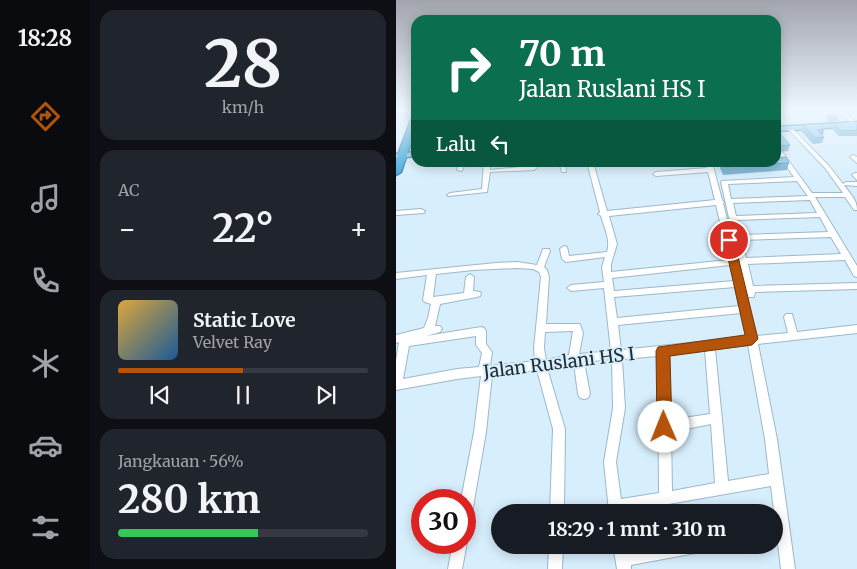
<!DOCTYPE html>
<html lang="id">
<head>
<meta charset="utf-8">
<style>
  :root { --surface:#171b24; --page:#20242c; --text:#f1f3f6; --muted:#9ea1a6; --line:#363941; --accent:#b45309 }
  body { margin:0; font-family:Merriweather,serif; background:var(--page); color:var(--text); height:100vh; display:flex; flex-direction:column; font-size:19px; white-space:nowrap }
  * { box-sizing:border-box; margin:0 }
  p { font-size:16px; color:var(--muted) }
  .icon { flex:none; width:28px; height:28px; fill:none; stroke:currentColor; stroke-width:2; stroke-linecap:round; stroke-linejoin:round }
  .map { position:relative; flex:1; overflow:hidden }
  .panel { display:flex; flex-direction:column; gap:10px; padding:10px; background:#0d0f14; width:306px }
  .panel>* { flex:none }
  .top-card { position:absolute; left:15px; top:15px; width:370px; height:152px; border-radius:15px; box-shadow:0 2px 12px #0003; background:#0b6e4f; color:#fff; overflow:hidden }
  .speed { position:absolute; left:15px; top:489px; display:flex; gap:10px; font-size:25px; font-weight:700; text-align:center }
  .speed>* { display:grid; place-content:center; width:65px; height:65px; border-radius:50%; background:var(--surface); box-shadow:0 2px 12px #0003; line-height:1 }
  .speed .limit { border:8px solid #d22; background:#fff; color:#111 }
  .pin { position:absolute; display:grid; place-items:center; width:42px; height:42px; color:#fff; margin:-21px; border:2px solid #fff; border-radius:50%; box-shadow:0 1px 5px #0007 }
  .me { position:absolute; width:55px; margin:-28px; rotate:359deg; stroke-linejoin:round; filter:drop-shadow(0 0 4px #0008) }
  .turn { display:flex; align-items:center; gap:18px; height:105px; padding:0 25px; font-size:22px }
  .turn .icon { width:65px; height:65px; stroke-width:2.5 }
  .turn b { display:block; font-size:35px; line-height:42px }
  .then { display:flex; align-items:center; height:48px; padding:0 25px; background:#0003; gap:10px; font-size:19px }
  .big { font-size:38px; font-weight:700; line-height:1.1 }
  .panel .card { flex:1; display:flex; flex-direction:column; justify-content:center; gap:8px; min-width:0; padding:0 18px; border-radius:15px; background:var(--page) }
  .panel .dial { align-items:center; gap:0 }
  .dial b { font-size:65px; line-height:1 }
  .song { display:flex; align-items:center; gap:15px }
  .cover { width:60px; height:60px; border-radius:8px; background:linear-gradient(135deg,hsl(40 70% 55%),hsl(210 70% 35%)) }
  .played { height:5px; border-radius:2px; background:linear-gradient(90deg,var(--accent) 50%,var(--line) 50%) }
  .keys { display:flex; justify-content:space-around; direction:ltr }
  .heat { display:flex; justify-content:space-between; align-items:center; font-size:28px; direction:ltr }
  .charge { height:8px; border-radius:4px; background:linear-gradient(90deg,#34c759 56%,var(--line) 0) }
  .trip { position:absolute; left:95px; top:504px; width:292px; height:50px; border-radius:25px; background:var(--surface); box-shadow:0 2px 12px #0003; font-weight:700; line-height:50px; text-align:center }
  main { display:flex; flex:1; min-height:0 }
  .dock { display:flex; flex-direction:column; width:90px; justify-content:space-around; align-items:center; background:#090b0e; color:var(--muted) }
  .dock .icon { width:35px; height:35px }
  .dock .current { color:var(--accent) }
  .dock b { font-size:22px; color:var(--text) }
  .map>svg:first-child { display:block }
</style>
</head>
<body>
<main>
<nav class="dock">
<b>18:28</b>
<svg class="icon current" aria-label="directions" viewBox="0 0 24 24"><path d="M12 3l9 9-9 9-9-9zM9 14v-3h6M13 9l2 2-2 2"/></svg>
<svg class="icon" aria-label="music" viewBox="0 0 24 24"><path d="M9 18V5l10-2v13"/><circle cx="6" cy="18" r="3"/><circle cx="16" cy="16" r="3"/></svg>
<svg class="icon" aria-label="phone" viewBox="0 0 24 24"><path d="M5 4h4l2 5-3 2q2 4 5 5l2-3 5 2v4C11 20 4 13 5 4z"/></svg>
<svg class="icon" aria-label="climate" viewBox="0 0 24 24"><path d="M12 3v18M4 7l16 10M4 17L20 7"/></svg>
<svg class="icon" aria-label="car" viewBox="0 0 24 24"><path d="M5 17H2v-5l4-1 3-4h7l3 4 3 1v5h-3M9 17h6M6 11h13"/><circle cx="7" cy="17" r="2"/><circle cx="17" cy="17" r="2"/></svg>
<svg class="icon" aria-label="filters" viewBox="0 0 24 24"><path d="M4 7h16M4 17h16"/><circle cx="9" cy="7" r="2"/><circle cx="15" cy="17" r="2"/></svg>
</nav>
<section class="panel">
<div class="card dial"><b>28</b><p>km/h</p></div>
<div class="card"><p>AC</p>
<div class="heat"><a>−</a><b class="big">22°</b><a>+</a></div>
</div>
<div class="card">
<div class="song"><i class="cover"></i><div><b>Static Love</b><p>Velvet Ray</p></div></div>
<div class="played"></div>
<div class="keys"><svg class="icon" aria-label="previous" viewBox="0 0 24 24"><path d="M18 5L8 12l10 7zM5 5v14"/></svg><svg class="icon" aria-label="pause" viewBox="0 0 24 24"><path d="M8 5v14M16 5v14"/></svg><svg class="icon" aria-label="next" viewBox="0 0 24 24"><path d="M6 5l10 7-10 7zM19 5v14"/></svg></div>
</div>
<div class="card"><p>Jangkauan · 56%</p><b class="big">280 km</b><div class="charge"></div></div>
</section>
<div class="map">
<svg width="461" height="569" viewBox="0 0 461 569">
  <rect width="100%" height="100%" fill="#d7eefd"/>
  <g fill="none" stroke-linecap="round" stroke-linejoin="round">
    <g stroke="#9cb8ca" stroke-width="2">
      <g id="minor">
        <path d="M0,109h20v2l-20,2z"/>
        <path d="M441,109h5l15,14v2h-4z"/>
        <path d="M394,126l39,40 14,18 3,-2h11v4l-13,-1c6,9 13,14 13,25h-3l-9,-13h-30l42,69v11l-3,-1 -9,-16 -97,4 5,22 104,-3v6l-102,3 -1,5h-6l-3,-8 -24,-107 1,-1 72,-4 -16,-23 3,-2 2,1 29,40h31l-18,-25 -37,-39 -1,-1zM401,181l10,14 1,1 -77,3 -3,-15zM414,200l7,13 -81,3 -3,-13zM424,217l8,15 -87,3 -4,-15zM435,237l10,17 -95,4 -4,-18z"/>
        <path d="M457,155l4,2v6l-7,-6z"/>
        <path d="M63,162h6l-3,9 -5,-1z"/>
        <path d="M88,162h6v8l42,-4 5,-4h7l-10,8 -44,2 -3,20 -39,4 -1,-1 3,-2 32,-4z"/>
        <path d="M163,162h6l1,10h-4z"/>
        <path d="M191,162h6l14,49 108,-11 -7,-28 -52,4 -3,-2 3,-2 51,-4 -1,-6h6l10,38 2,2 -1,1 33,133 32,-3 -4,-16 2,-3h6l5,18 60,-7v8l-99,11 19,95 18,130h-14l-10,-83 -148,26h-14l-5,-50 9,-54 -1,-49 -28,3 6,32 -2,4 -4,1 -4,-1 -2,-4 -4,-31 -27,5 18,61 -1,83h-14l3,-83 -16,-59 -45,5 -6,57 -14,81 -2,5 -5,2v-20h-4l13,-68 7,-56 -24,3 -61,11v-29l3,-19 -3,1v-8l28,-7 4,-10 3,-14 -6,-2 -2,-2 4,-25 -31,4v-6l100,-10 21,-1 20,3 6,-16h6l1,2 -6,16 3,3 2,7 -3,47h34l3,9 -4,21 32,-3 -7,-63 -33,3 -4,-3 4,-3 33,-3 -2,-15 3,-10 -39,5 -4,-3 -2,-10 4,-3 3,1 2,9 38,-4c4,-12 -3,-25 -6,-36l-3,-2 2,-2zM320,205l13,55 -118,12v-8l6,-20 -8,-28zM334,265l4,16 -120,10 -2,-13zM121,268l16,1 6,3 2,5 -7,71 1,13 -45,5 2,-14 -6,-8v-13l-2,-3 -3,-1 -55,9 14,-4 2,-3 -2,-3h-5l5,-22 37,-7 3,-1 1,-2 -1,-2 -7,-1 1,-14 -4,-3 -4,3 -2,16 -31,4 3,-23 37,-4zM339,287l4,19 -122,12 -3,-21zM345,313l6,24 -126,13 -3,-25zM177,331l-4,24 -23,5 -2,-12 1,-16zM80,336v9l6,8 -3,14 -22,2 -54,10 6,-33zM352,345l17,94 4,35 -41,7 -13,-132zM309,350l5,64 -40,6 -2,-65zM262,356l1,137 -38,6 -5,-37 9,-54 -3,-49zM315,424l4,59 -43,8 -1,-59z"/>
        <path d="M459,173h2v7l-5,-5z"/>
        <path d="M25,209l4,2 -1,2 -28,2v-4z"/>
        <path d="M69,537l2,5 -5,27h-14l5,-27h12z"/>
        <path d="M153,545h14l-1,24h-14z"/>
        <path d="M217,545h14l1,7 34,-7h46l-2,5 -5,2 -70,13v4h-14z"/>
      </g>
    </g>
    <g stroke="#25779f" stroke-width="3">
      <g id="major">
        <path d="M461,122v4l-81,5v-4z"/>
        <path d="M20,152v4l-20,2v-4z"/>
      </g>
    </g>
    <g stroke="#25779f" stroke-width="3">
      <path id="highway" d="M17,115h3v13l-15,44 -5,3v-15z"/>
    </g>
    <use href="#minor" fill="#fff" fill-rule="evenodd"/>
    <use href="#major" fill="#7dc5e8" fill-rule="evenodd"/>
    <use href="#highway" fill="#279fd9" fill-rule="evenodd"/>
  </g>
  <g fill="#6dacd1">
    <path d="M432,115l11,2 -1,4 -9,1 -2,-3z"/>
    <path d="M461,121v15h-18l-7,-7 2,-5z"/>
    <path d="M407,125l20,9h-1l2,3 -2,6 -9,1 -12,-13z"/>
    <path d="M380,129l14,16 -2,6 -11,1 -1,-1z"/>
    <path d="M325,162h55l13,1 -2,7 -64,5 -3,-7z"/>
  </g>
  <path fill="#598caa" d="M429,128l-2,6 -8,2 2,-6z"/>
  <g fill="#7fc8f3" stroke="#598caa">
    <path d="M432,115h8l3,2 -8,1z"/>
    <path d="M461,121v9l-15,1 -8,-7z"/>
    <path d="M425,124l4,4 -8,2 7,7 -9,1 -12,-13z"/>
    <path d="M380,129l14,16 -11,1 -3,-3z"/>
    <path d="M390,157l3,6 -64,4 -2,-5h53v-4z"/>
  </g>
  <linearGradient id="sky" x2="0" y2="1"><stop stop-color="#a2a4ad"/><stop offset="0.58" stop-color="#edf7fe"/><stop offset="1" stop-color="#edf7fe" stop-opacity="0"/></linearGradient>
  <rect width="461" height="188" fill="url(#sky)"/>
  <path fill="#b45309" stroke="#753606" d="M333,237l5,3 24,99 -6,6 -82,11 2,71 -2,5 -6,2 -5,-2 -2,-5 -1,-76 2,-4 87,-12 -21,-95z"/>
  <g text-anchor="middle" stroke-width="4" stroke-linejoin="round" paint-order="stroke">
    <g font-size="18" fill="#212c33" stroke="#d7eefd">
      <text transform="translate(163 363) rotate(-7)" y="6">Jalan Ruslani HS I</text>
    </g>
  </g>
</svg>
<div class="speed"><div class="limit">30</div></div>
<div class="pin" style="left:333px;top:240px;background:#d93025"><svg class="icon" aria-label="arrive" viewBox="0 0 24 24"><path d="M6 21V4h12l-3 4 3 4H6"/></svg></div>
<svg class="me" style="left:268px;top:427px" viewBox="-20 -20 40 40"><circle r="19" fill="#fff"/><path d="M0-13L10 11 0 6-10 11z" fill="#b45309"/></svg>
<div class="trip">18:29 · 1 mnt · 310 m</div>
<div class="top-card">
<div class="turn"><svg class="icon" aria-label="right" viewBox="0 0 24 24"><path d="M7 20v-9h11M14 6l5 5-5 5"/></svg><div><b>70 m</b>Jalan Ruslani HS I</div></div>
<div class="then">Lalu<svg class="icon" aria-label="left" viewBox="0 0 24 24"><path d="M17 20v-9H6M10 6l-5 5 5 5"/></svg></div>
</div>
</div>
</main>
</body>
</html>
